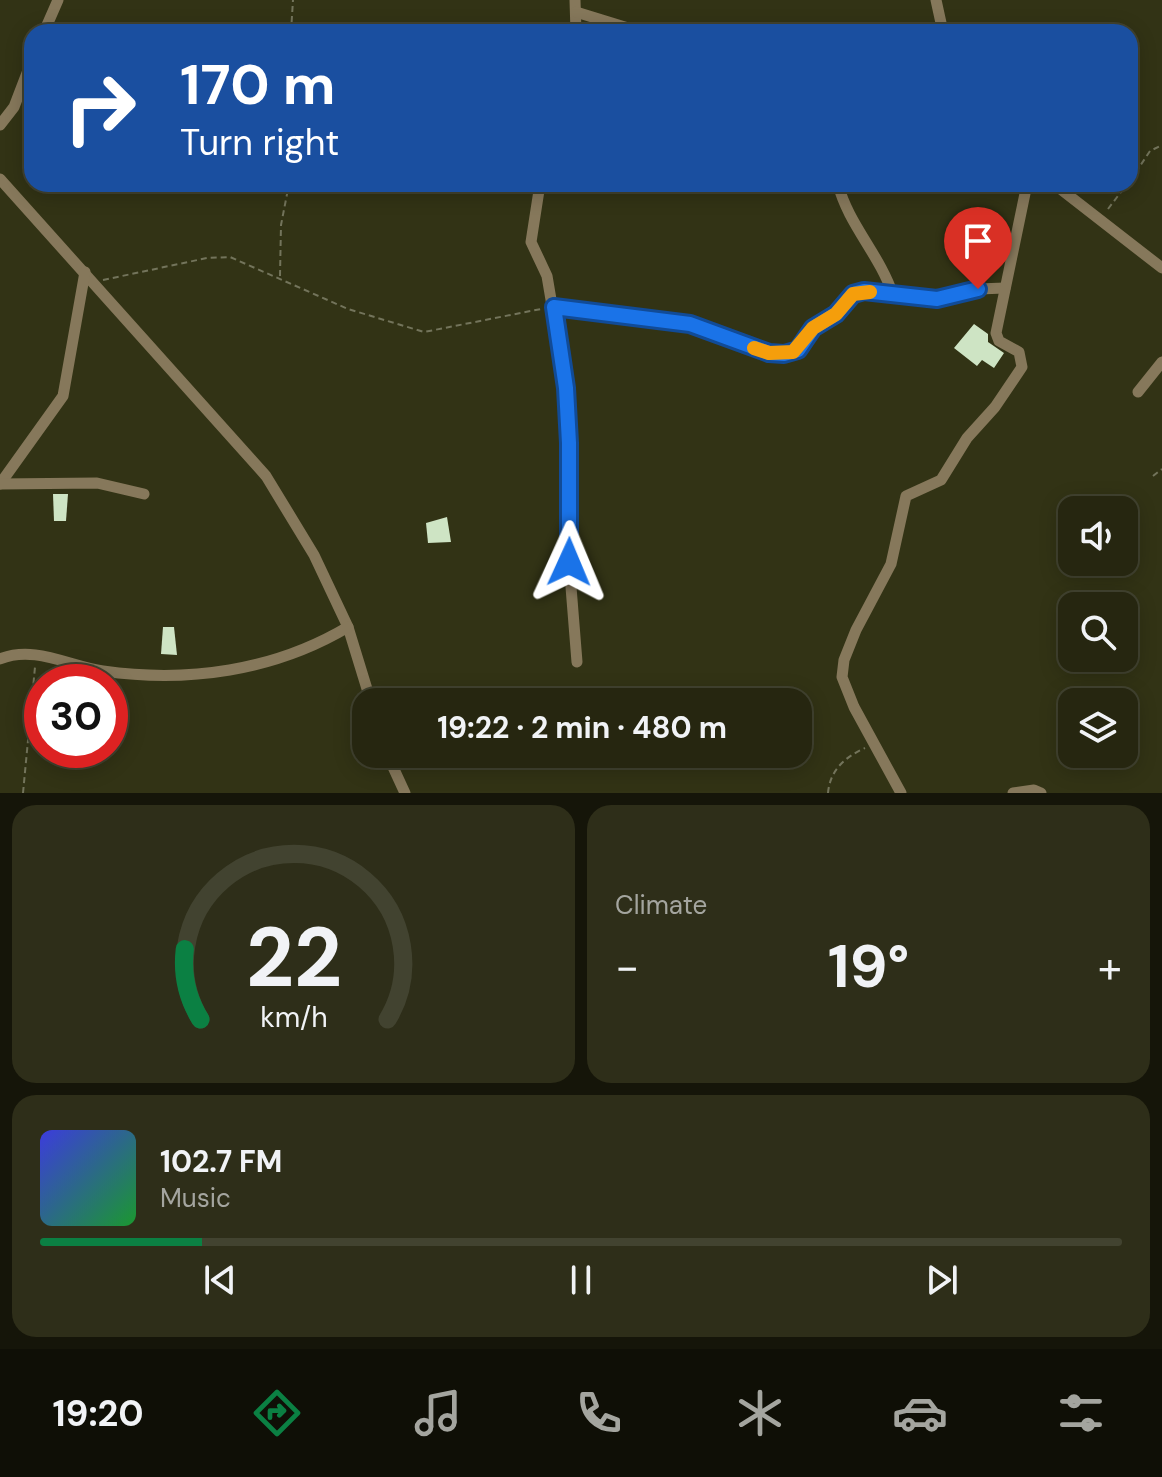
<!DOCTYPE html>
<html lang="en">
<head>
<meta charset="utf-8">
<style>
  :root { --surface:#262610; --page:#2e2e19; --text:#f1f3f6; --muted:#a4a59f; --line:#424330; --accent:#0b8043 }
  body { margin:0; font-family:"DM Sans",sans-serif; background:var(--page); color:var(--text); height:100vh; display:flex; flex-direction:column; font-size:30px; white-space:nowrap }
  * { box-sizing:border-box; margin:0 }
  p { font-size:26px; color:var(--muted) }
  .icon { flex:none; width:44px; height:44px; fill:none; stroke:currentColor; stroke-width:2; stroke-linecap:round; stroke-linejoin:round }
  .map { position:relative; height:793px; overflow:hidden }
  .drawer { display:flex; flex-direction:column; gap:12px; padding:12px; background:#151509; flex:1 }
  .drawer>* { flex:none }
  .hud { position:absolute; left:24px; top:24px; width:1114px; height:168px; border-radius:24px; box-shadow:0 4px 20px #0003,0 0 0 2px var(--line); background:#1a4fa0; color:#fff; overflow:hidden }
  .tools { position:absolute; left:1058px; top:496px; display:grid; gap:16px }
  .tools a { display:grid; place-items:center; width:80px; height:80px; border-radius:16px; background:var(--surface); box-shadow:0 4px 20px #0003,0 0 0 2px var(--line); font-size:40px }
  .speed { position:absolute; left:24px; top:664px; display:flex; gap:16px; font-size:40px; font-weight:700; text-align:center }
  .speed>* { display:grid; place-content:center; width:104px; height:104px; border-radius:50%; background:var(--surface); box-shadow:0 4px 20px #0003,0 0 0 2px var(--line); line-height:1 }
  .speed .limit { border:12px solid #d22; background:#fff; color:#111 }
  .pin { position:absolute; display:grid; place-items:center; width:68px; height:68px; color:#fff; margin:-82px -34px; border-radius:50% 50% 50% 0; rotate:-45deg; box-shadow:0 0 8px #0007 }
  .pin .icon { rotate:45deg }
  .me { position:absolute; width:88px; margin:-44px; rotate:1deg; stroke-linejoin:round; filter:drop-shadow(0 0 6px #0008) }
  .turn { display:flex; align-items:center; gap:28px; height:168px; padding:0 24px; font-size:36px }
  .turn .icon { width:104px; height:104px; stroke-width:2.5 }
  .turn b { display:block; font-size:56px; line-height:68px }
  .big { font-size:60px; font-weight:700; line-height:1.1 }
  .drawer .card { flex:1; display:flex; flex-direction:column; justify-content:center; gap:12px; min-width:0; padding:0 28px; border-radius:24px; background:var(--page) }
  .drawer .dial { align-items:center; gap:0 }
  .dial svg { height:208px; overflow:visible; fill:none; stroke:var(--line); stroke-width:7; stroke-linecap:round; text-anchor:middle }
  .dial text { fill:var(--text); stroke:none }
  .song { display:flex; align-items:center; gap:24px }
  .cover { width:96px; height:96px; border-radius:12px; background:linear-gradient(135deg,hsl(240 70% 55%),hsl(130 70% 35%)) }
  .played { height:8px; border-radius:4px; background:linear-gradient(90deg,var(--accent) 15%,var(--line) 15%) }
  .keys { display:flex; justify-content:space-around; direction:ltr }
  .heat { display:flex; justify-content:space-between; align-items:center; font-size:44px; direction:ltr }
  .drawer .tiles { flex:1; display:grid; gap:12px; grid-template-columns:1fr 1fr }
  .card:last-child { grid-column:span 2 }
  .trip { position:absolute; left:352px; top:688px; width:460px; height:80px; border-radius:24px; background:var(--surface); box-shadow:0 4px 20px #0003,0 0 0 2px var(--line); font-weight:700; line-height:80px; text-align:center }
  .menu { display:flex; height:128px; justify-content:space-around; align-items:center; background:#0f0f06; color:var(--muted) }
  .menu .icon { width:56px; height:56px }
  .menu .selected { color:var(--accent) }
  .menu b { font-size:36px; color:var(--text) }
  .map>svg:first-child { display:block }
</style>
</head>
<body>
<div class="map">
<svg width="1162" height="793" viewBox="0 0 1162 793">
  <rect width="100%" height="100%" fill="#323315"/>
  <g fill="#cee4c4">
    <path d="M974,324l14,10v8l16,11 -10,15 -12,-8 -5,6 -23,-18z"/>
    <path d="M53,494h15l-2,27h-12z"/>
    <path d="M447,517l4,25 -23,1 -2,-20z"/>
    <path d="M163,627h11l3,28 -16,-1z"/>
  </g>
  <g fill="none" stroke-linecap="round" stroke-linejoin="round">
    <g stroke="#73745b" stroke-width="2" stroke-dasharray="6 4" stroke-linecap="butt">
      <path d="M291,32l2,-32"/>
      <path d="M1130,181l20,-30 12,-6"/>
      <path d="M1108,209l19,-25"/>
      <path d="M280,276l1,-51 8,-41"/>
      <path d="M103,280l104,-22 23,-1 118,52 76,23 117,-23"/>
      <path d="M1153,476l9,-7"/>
      <path d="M23,793l12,-126"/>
      <path d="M828,793c2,-23 17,-36 37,-45"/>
    </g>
    <g stroke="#86785b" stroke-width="11">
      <path d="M575,0l1,32"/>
      <path d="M936,0l7,32"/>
      <path d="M576,12l65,20"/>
      <path d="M44,32l14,-32"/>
      <path d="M0,125l14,-18 18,-47"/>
      <path d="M0,179l266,297 48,79 34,72 23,75"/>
      <path d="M540,184l-9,58 16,34 19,112 5,123 -2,51 8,100"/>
      <path d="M838,184c10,40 42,71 55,111"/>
      <path d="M1054,184l108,84"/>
      <path d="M554,307c44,6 93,6 137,17 32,9 73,41 107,26l15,-22 23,-14 17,-20 11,-3 73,8 41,-10 27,-1"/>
      <path d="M1138,392l24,-30"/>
      <path d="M0,484l63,-88 22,-124"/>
      <path d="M0,484l97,-1 47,11"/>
      <path d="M0,659c34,-14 69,7 103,12 85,12 171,0 245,-44"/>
      <path d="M387,754l18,39"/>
      <path d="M901,793l-47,-86 -12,-30 2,-17 12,-30 35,-66 15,-68 35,-16 26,-42 28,-31 27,-40 -3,-15 -20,-11 -3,-8 31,-149"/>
      <path d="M1013,793l21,-3 7,3"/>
    </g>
  </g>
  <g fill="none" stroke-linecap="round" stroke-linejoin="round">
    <g stroke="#114b97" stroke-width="20">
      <path id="route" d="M569,562v-119l-3,-55 -12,-81 136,17 79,29 15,1 14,-4 15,-22 23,-14 17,-20 11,-3 73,8 41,-10"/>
    </g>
    <use href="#route" stroke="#1a73e8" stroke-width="14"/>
    <path stroke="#f59e0b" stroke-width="14" d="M754,348l15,5 24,-1 20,-24 23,-14 17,-20 17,-2"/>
  </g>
</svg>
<div class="tools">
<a><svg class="icon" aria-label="sound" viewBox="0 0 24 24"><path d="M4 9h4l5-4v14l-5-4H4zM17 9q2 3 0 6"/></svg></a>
<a><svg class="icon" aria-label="search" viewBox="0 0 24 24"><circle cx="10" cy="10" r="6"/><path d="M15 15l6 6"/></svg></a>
<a><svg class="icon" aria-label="layers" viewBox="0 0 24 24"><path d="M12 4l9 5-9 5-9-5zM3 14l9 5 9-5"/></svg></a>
</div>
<div class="speed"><div class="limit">30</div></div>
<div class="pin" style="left:978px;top:289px;background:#d93025"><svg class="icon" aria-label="arrive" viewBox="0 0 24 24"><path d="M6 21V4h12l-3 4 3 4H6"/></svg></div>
<svg class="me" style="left:569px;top:562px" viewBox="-20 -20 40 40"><path d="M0-17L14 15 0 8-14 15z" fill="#1a73e8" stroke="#fff" stroke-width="4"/></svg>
<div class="trip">19:22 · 2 min · 480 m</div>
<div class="hud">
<div class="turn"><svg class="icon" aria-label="right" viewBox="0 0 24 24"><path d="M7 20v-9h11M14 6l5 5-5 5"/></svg><div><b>170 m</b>Turn right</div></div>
</div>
</div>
<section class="drawer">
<div class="tiles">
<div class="card dial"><svg viewBox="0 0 100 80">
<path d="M14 69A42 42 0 1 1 86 69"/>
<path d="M14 69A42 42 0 0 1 8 42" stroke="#0b8043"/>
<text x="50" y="56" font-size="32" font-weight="700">22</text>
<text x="50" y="72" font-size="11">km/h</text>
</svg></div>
<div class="card"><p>Climate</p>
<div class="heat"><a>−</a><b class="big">19°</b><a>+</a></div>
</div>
<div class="card">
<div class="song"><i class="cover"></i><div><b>102.7 FM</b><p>Music</p></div></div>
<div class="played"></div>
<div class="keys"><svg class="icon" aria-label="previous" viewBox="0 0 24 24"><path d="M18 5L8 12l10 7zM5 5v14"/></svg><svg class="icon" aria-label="pause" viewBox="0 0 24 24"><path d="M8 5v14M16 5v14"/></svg><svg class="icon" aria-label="next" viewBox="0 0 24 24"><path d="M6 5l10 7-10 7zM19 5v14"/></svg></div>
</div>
</div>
</section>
<nav class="menu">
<b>19:20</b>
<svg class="icon selected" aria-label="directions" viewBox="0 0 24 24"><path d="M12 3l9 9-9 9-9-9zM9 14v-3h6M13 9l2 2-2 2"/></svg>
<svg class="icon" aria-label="music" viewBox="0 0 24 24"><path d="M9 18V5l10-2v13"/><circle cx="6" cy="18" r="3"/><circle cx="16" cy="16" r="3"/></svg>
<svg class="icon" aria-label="phone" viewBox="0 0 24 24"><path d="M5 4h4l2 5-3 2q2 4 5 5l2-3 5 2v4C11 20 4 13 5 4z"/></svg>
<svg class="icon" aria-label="climate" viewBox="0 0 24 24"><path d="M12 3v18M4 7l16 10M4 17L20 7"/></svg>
<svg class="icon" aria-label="car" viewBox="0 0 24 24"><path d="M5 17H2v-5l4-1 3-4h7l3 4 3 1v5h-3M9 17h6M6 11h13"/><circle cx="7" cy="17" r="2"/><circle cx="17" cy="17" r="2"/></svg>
<svg class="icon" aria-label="filters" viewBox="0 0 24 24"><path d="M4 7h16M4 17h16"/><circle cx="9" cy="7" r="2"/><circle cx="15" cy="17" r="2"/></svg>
</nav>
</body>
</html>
